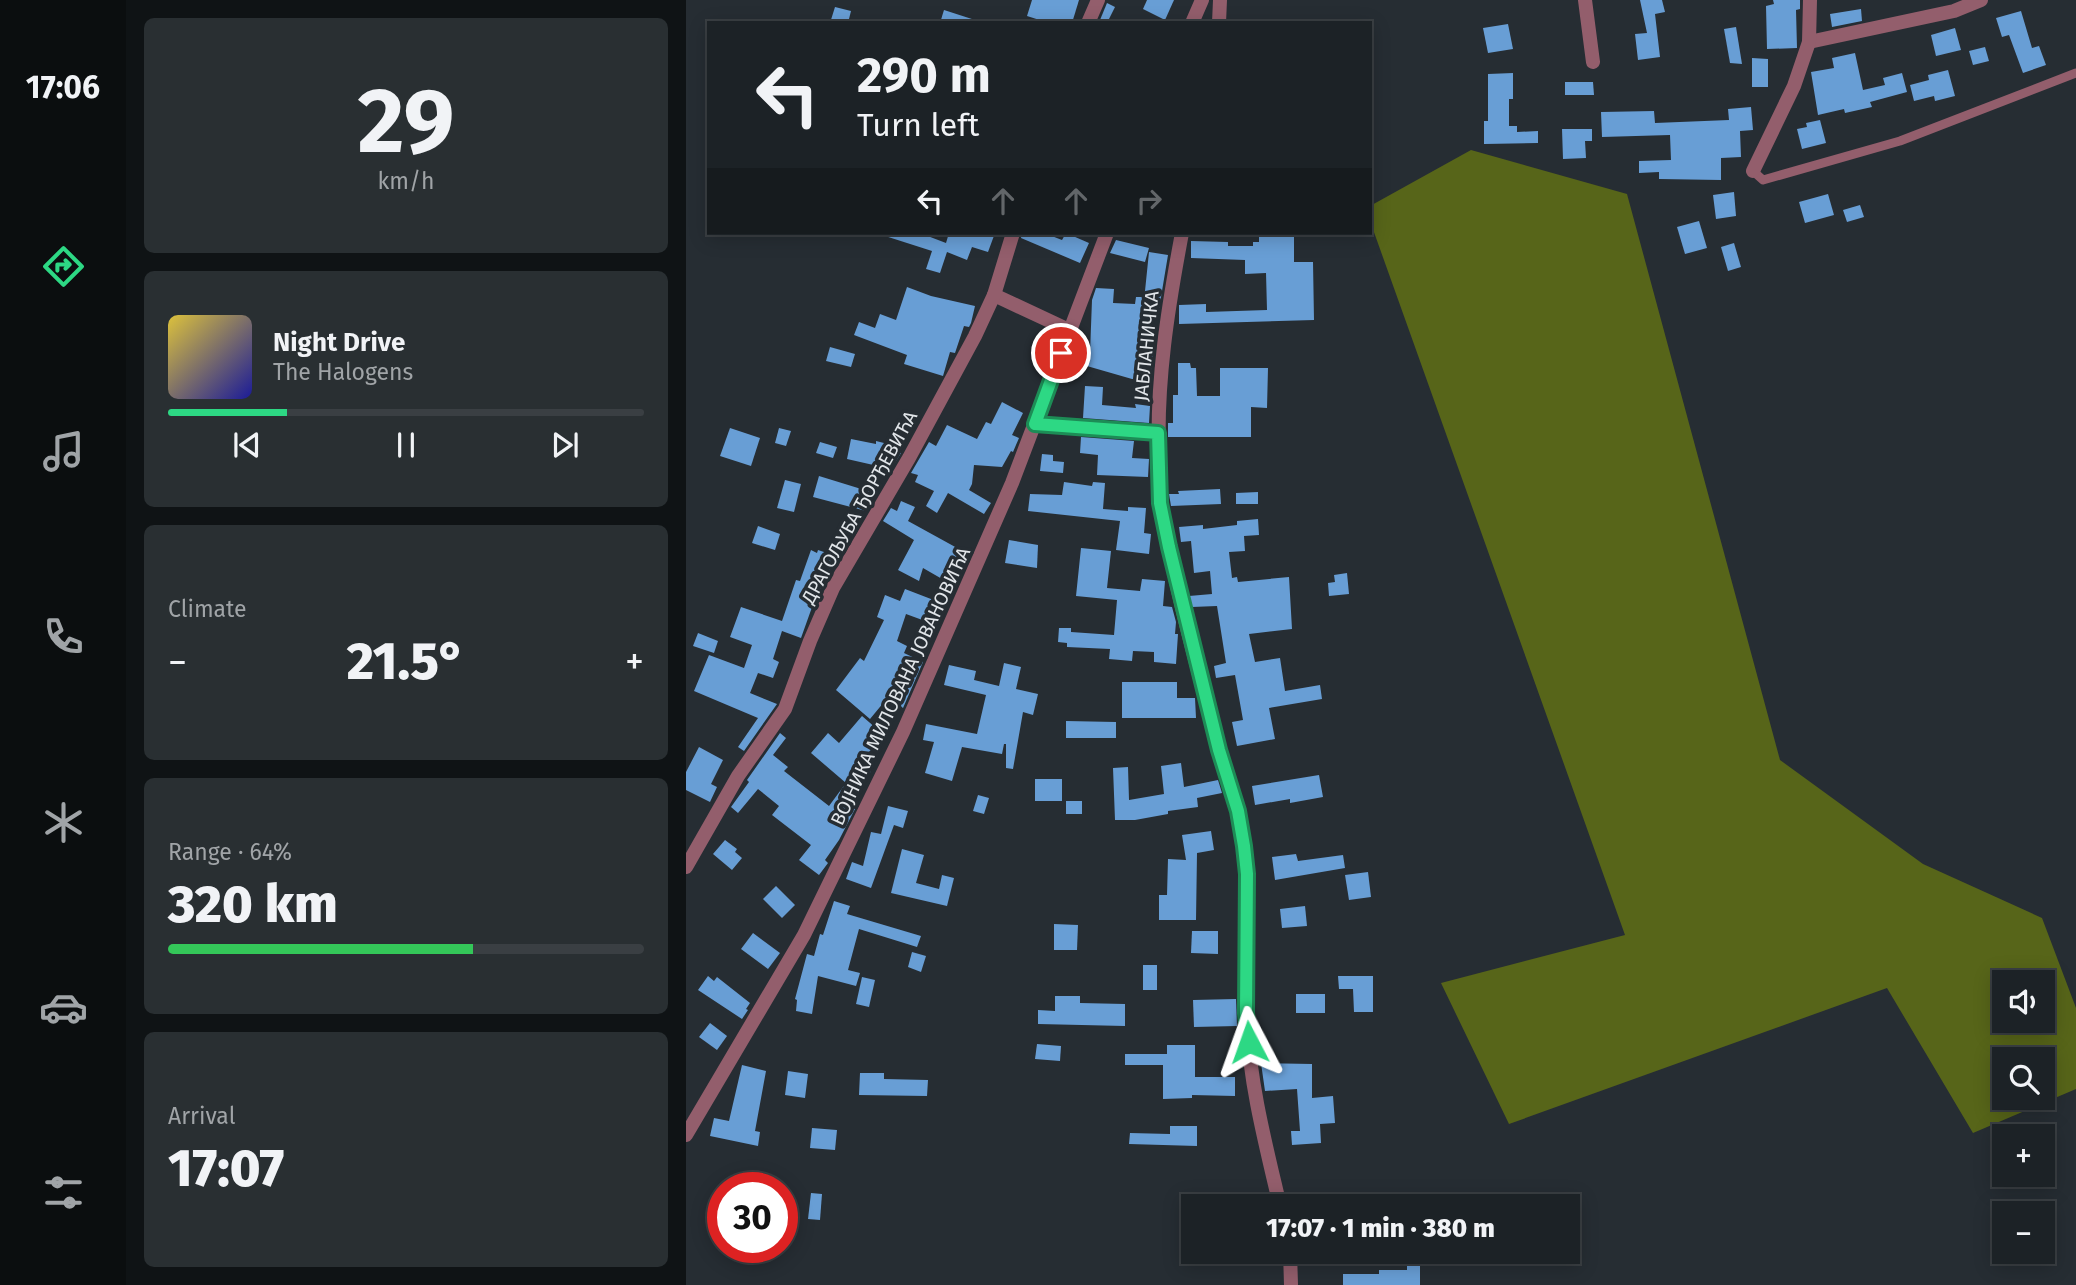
<!DOCTYPE html>
<html lang="en">
<head>
<meta charset="utf-8">
<style>
  :root { --surface:#1c2226; --page:#292f32; --text:#f1f3f6; --muted:#a0a4a7; --line:#3a3f43; --accent:#2dd884 }
  body { margin:0; font-family:"Fira Sans",sans-serif; background:var(--page); color:var(--text); height:100vh; display:flex; flex-direction:column; font-size:26px; white-space:nowrap }
  * { box-sizing:border-box; margin:0 }
  p { font-size:23px; color:var(--muted) }
  .icon { flex:none; width:38px; height:38px; fill:none; stroke:currentColor; stroke-width:2; stroke-linecap:round; stroke-linejoin:round }
  .map { position:relative; flex:1; overflow:hidden }
  .side { display:flex; flex-direction:column; gap:18px; padding:18px; background:#0f1315; width:560px }
  .side>* { flex:none }
  .guide { position:absolute; left:21px; top:21px; width:665px; height:214px; border-radius:0px; box-shadow:0 4px 18px #0003,0 0 0 2px var(--line); background:#1c2226; color:var(--text); overflow:hidden }
  .tools { position:absolute; left:1306px; top:970px; display:grid; gap:14px }
  .tools a { display:grid; place-items:center; width:63px; height:63px; border-radius:0px; background:var(--surface); box-shadow:0 4px 18px #0003,0 0 0 2px var(--line); font-size:35px }
  .speed { position:absolute; left:21px; top:1172px; display:flex; gap:14px; font-size:35px; font-weight:700; text-align:center }
  .speed>* { display:grid; place-content:center; width:91px; height:91px; border-radius:50%; background:var(--surface); box-shadow:0 4px 18px #0003,0 0 0 2px var(--line); line-height:1 }
  .speed .limit { border:10px solid #d22; background:#fff; color:#111 }
  .pin { position:absolute; display:grid; place-items:center; width:60px; height:60px; color:#fff; margin:-30px; border:4px solid #fff; border-radius:50%; box-shadow:0 2px 7px #0007 }
  .me { position:absolute; width:77px; margin:-38px; rotate:356deg; stroke-linejoin:round; filter:drop-shadow(0 0 5px #0008) }
  .turn { display:flex; align-items:center; gap:24px; height:147px; padding:0 35px; font-size:32px }
  .turn .icon { width:91px; height:91px; stroke-width:2.5 }
  .turn b { display:block; font-size:49px; line-height:60px }
  .lanes { display:flex; align-items:center; height:66px; padding:0 35px; background:#0003; justify-content:center; gap:35px; direction:ltr }
  .lanes .off { opacity:.35 }
  .big { font-size:52px; font-weight:800; line-height:1.1 }
  .side .card { flex:1; display:flex; flex-direction:column; justify-content:center; gap:10px; min-width:0; padding:0 24px; border-radius:10px; background:var(--page) }
  .side .dial { align-items:center; gap:0 }
  .dial b { font-size:91px; line-height:1 }
  .song { display:flex; align-items:center; gap:21px }
  .cover { width:84px; height:84px; border-radius:10px; background:linear-gradient(135deg,hsl(50 70% 55%),hsl(240 70% 35%)) }
  .played { height:7px; border-radius:4px; background:linear-gradient(90deg,var(--accent) 25%,var(--line) 25%) }
  .keys { display:flex; justify-content:space-around; direction:ltr }
  .heat { display:flex; justify-content:space-between; align-items:center; font-size:38px; direction:ltr }
  .charge { height:10px; border-radius:5px; background:linear-gradient(90deg,#34c759 64%,var(--line) 0) }
  .trip { position:absolute; left:495px; top:1194px; width:399px; height:70px; border-radius:0px; background:var(--surface); box-shadow:0 4px 18px #0003,0 0 0 2px var(--line); font-weight:800; line-height:70px; text-align:center }
  main { display:flex; flex:1; min-height:0 }
  .tabs { display:flex; flex-direction:column; width:126px; justify-content:space-around; align-items:center; background:#0b0e0f; color:var(--muted) }
  .tabs .icon { width:49px; height:49px }
  .tabs .selected { color:var(--accent) }
  .tabs b { font-size:32px; color:var(--text) }
  .map>svg:first-child { display:block }
</style>
</head>
<body>
<main>
<nav class="tabs">
<b>17:06</b>
<svg class="icon selected" aria-label="directions" viewBox="0 0 24 24"><path d="M12 3l9 9-9 9-9-9zM9 14v-3h6M13 9l2 2-2 2"/></svg>
<svg class="icon" aria-label="music" viewBox="0 0 24 24"><path d="M9 18V5l10-2v13"/><circle cx="6" cy="18" r="3"/><circle cx="16" cy="16" r="3"/></svg>
<svg class="icon" aria-label="phone" viewBox="0 0 24 24"><path d="M5 4h4l2 5-3 2q2 4 5 5l2-3 5 2v4C11 20 4 13 5 4z"/></svg>
<svg class="icon" aria-label="climate" viewBox="0 0 24 24"><path d="M12 3v18M4 7l16 10M4 17L20 7"/></svg>
<svg class="icon" aria-label="car" viewBox="0 0 24 24"><path d="M5 17H2v-5l4-1 3-4h7l3 4 3 1v5h-3M9 17h6M6 11h13"/><circle cx="7" cy="17" r="2"/><circle cx="17" cy="17" r="2"/></svg>
<svg class="icon" aria-label="filters" viewBox="0 0 24 24"><path d="M4 7h16M4 17h16"/><circle cx="9" cy="7" r="2"/><circle cx="15" cy="17" r="2"/></svg>
</nav>
<section class="side">
<div class="card dial"><b>29</b><p>km/h</p></div>
<div class="card">
<div class="song"><i class="cover"></i><div><b>Night Drive</b><p>The Halogens</p></div></div>
<div class="played"></div>
<div class="keys"><svg class="icon" aria-label="previous" viewBox="0 0 24 24"><path d="M18 5L8 12l10 7zM5 5v14"/></svg><svg class="icon" aria-label="pause" viewBox="0 0 24 24"><path d="M8 5v14M16 5v14"/></svg><svg class="icon" aria-label="next" viewBox="0 0 24 24"><path d="M6 5l10 7-10 7zM19 5v14"/></svg></div>
</div>
<div class="card"><p>Climate</p>
<div class="heat"><a>−</a><b class="big">21.5°</b><a>+</a></div>
</div>
<div class="card"><p>Range · 64%</p><b class="big">320 km</b><div class="charge"></div></div>
<div class="card"><p>Arrival</p><b class="big">17:07</b></div>
</section>
<div class="map">
<svg width="1390" height="1285" viewBox="0 0 1390 1285">
  <rect width="100%" height="100%" fill="#262d33"/>
  <path fill="#576519" fill-rule="evenodd" d="M785,150l156,44 153,566 143,104 119,54 34,90v81l-103,44 -86,-145 -378,136 -68,-141 184,-48 -255,-714v-15zM1318,982h38v38h-38zM1318,1059h38v38h-38z"/>
  <g fill="#689ed5">
    <path d="M346,0h47l-7,23h-23l-22,-7z"/>
    <path d="M461,0h27l-9,20 -22,-11z"/>
    <path d="M954,0h22l3,12 -10,2 5,43 -22,3 -3,-26 12,-1z"/>
    <path d="M1087,0h27v9l-4,1 1,38 -30,1 -1,-43 8,-2z"/>
    <path d="M421,3l8,4 -8,16h-3l-4,-3z"/>
    <path d="M149,7l16,4 -3,12h-18z"/>
    <path d="M1175,9l1,12 -30,6 -2,-13z"/>
    <path d="M258,10l31,10v3h-35z"/>
    <path d="M1335,11l11,37 7,-2 7,19 -23,8 -14,-38 -7,2 -6,-19z"/>
    <path d="M822,24l5,25 -25,4 -5,-25z"/>
    <path d="M1050,27l6,37 -12,-1 -6,-34z"/>
    <path d="M1269,28l6,22 -25,6 -5,-21z"/>
    <path d="M1299,47l4,14 -16,4 -4,-14z"/>
    <path d="M1169,53l8,37 22,-5 -2,-7 19,-5 5,19 -37,10 2,5 -27,6 -1,-4 -26,6 -7,-43 23,-4 -2,-10z"/>
    <path d="M1066,58l16,1v28h-16z"/>
    <path d="M1262,70l7,26 -20,5 -1,-5 -20,5 -4,-16 19,-5 -1,-5z"/>
    <path d="M827,73v26h-4v27h8v6l21,-1v12l-54,1v-23h4v-47z"/>
    <path d="M879,82h28l1,13h-29z"/>
    <path d="M1065,107l2,23 -13,1 1,26 -20,1v22l-62,-1v-7l-20,1v-12l32,-1 -1,-25 -68,2 -1,-25 53,-1 1,12 74,-3 -1,-11z"/>
    <path d="M1134,120l6,23 -24,6 -5,-20 10,-2 -1,-4z"/>
    <path d="M876,129h30v12h-7l1,17 -23,1z"/>
    <path d="M1048,192l2,24 -20,3 -3,-24z"/>
    <path d="M1142,194l6,21 -29,8 -6,-21z"/>
    <path d="M1174,205l4,12 -17,5 -4,-12z"/>
    <path d="M1013,221l8,27 -22,6 -8,-27z"/>
    <path d="M197,233h43l-1,2 21,8 3,-10h46l-7,19 -16,-5 -5,13 -20,-8 -7,21 -14,-4 6,-18 -50,-16z"/>
    <path d="M336,233h22l18,7 4,-7 23,10 -9,20 -59,-25z"/>
    <path d="M573,233h35v29h19l1,58 -135,4v-19l27,-1v8l61,-2 -1,-37 -21,1v-14l-54,-2v-17l37,1v4h25v-4h6z"/>
    <path d="M430,240l33,8 -4,14 -35,-9z"/>
    <path d="M1048,243l7,24 -13,4 -7,-24z"/>
    <path d="M463,252l19,3 -10,60h-10l-2,40h7l-2,25 -19,-1 -59,-17 3,-13 14,4 2,-53 4,-12 18,1 -1,14 22,1 1,-7h7l2,-6z"/>
    <path d="M221,287l24,9 44,10 -4,17 -2,4 -5,-1 -9,27 -5,-1 -7,24 -39,-12 3,-9 -53,-20 5,-13 16,6 5,-14 16,6z"/>
    <path d="M144,347l25,7 -4,13 -25,-6z"/>
    <path d="M492,363h12l1,5h5l1,28h23v-28h48l-1,40 -16,-1v30h-83v-14h5v-28h5z"/>
    <path d="M399,386l18,1 -1,18 34,3 -1,-4 15,2 -1,17 -66,-5z"/>
    <path d="M316,402l21,11 -11,22 7,3 -6,14 -2,-1 -9,16 -28,-2 -2,19 -3,6 22,13 -7,11 -36,-21 -11,20 -11,-7 8,-15 -19,-9 3,-7 -7,-2 18,-31 7,4 11,-21 30,14 9,-17 5,2z"/>
    <path d="M44,428l30,10 -9,28 -31,-10z"/>
    <path d="M93,428l12,3 -5,15 -11,-3z"/>
    <path d="M395,437l53,4 -2,17 17,1 -1,18 -51,-2 1,-20 -18,-2z"/>
    <path d="M165,439l25,5v-3l16,4 -2,6 11,2 -10,16 -44,-10z"/>
    <path d="M134,442l17,5 -4,11 -17,-5z"/>
    <path d="M356,454l11,1v6l11,1 -1,11 -23,-2z"/>
    <path d="M133,476l52,16 -5,19 -53,-14z"/>
    <path d="M99,480l16,4 -7,28 -17,-4z"/>
    <path d="M378,482l28,4 1,-4 12,1 -2,26 25,2v-4l18,1 -2,25 7,1 -2,20 -33,-4 4,-29 -92,-10 2,-17 32,1z"/>
    <path d="M534,489l1,15 -50,2 -2,-12h10l-1,-3z"/>
    <path d="M572,492v12h-22v-11z"/>
    <path d="M215,501l14,6 -7,14 60,33 -9,16 3,3 -6,14 -33,-19 -4,13 -21,-11 16,-30 -31,-19 8,-13 6,3z"/>
    <path d="M572,519l1,16 -15,1 1,15 -16,1 3,26 5,-1 1,5 51,-5 3,52 -43,5 6,28 25,-4 5,33 35,-6 2,14 -53,9 6,31 -38,7 -5,-24 11,-2 -8,-45 -19,3 -2,-12 12,-3 -9,-57 -25,1 -3,-11 23,-2 -2,-23 -16,2 -3,-32 -10,1 -2,-15 24,-2v4l34,-4v-4z"/>
    <path d="M72,526l22,8 -5,16 -23,-7z"/>
    <path d="M323,540l29,5 -1,23 -32,-5z"/>
    <path d="M395,548l30,3 -4,37 33,3 2,-12 23,2 -2,25 9,1 4,15 -1,12h3l-2,30 -22,-2v-10l-21,-1 -1,10 -23,-2 1,-10 -43,-2v-4l-9,-1 1,-14h12v4l43,3 3,-35 -41,-4z"/>
    <path d="M125,550l6,3 1,-3 18,6 -6,15 -3,-1 -8,27 -3,-1 -15,42 -19,-7 -9,28 6,3 -6,16 -15,-5 -8,20 27,11 -33,47 -6,-4 20,-29 -64,-27 15,-36 35,13 8,-23 -22,-8 11,-30 41,14 14,-41 4,1z"/>
    <path d="M661,573l2,21 -20,2 -1,-13 7,-1 -1,-7z"/>
    <path d="M219,589l39,15 -8,21 -30,-11 -9,27 10,5 -3,7 19,9 -20,46 -14,-12 -19,23 -34,-29 24,-32 4,3 20,-41 -7,-3 8,-22 15,6z"/>
    <path d="M12,633l20,8 -4,12 -21,-7z"/>
    <path d="M318,663l17,4 -5,22 22,5 -5,21 -10,-3 -10,57 -7,-1v-24h-2l-2,10 -40,-7 -10,34 -27,-8 9,-31 -11,-2 3,-16 51,10 9,-39 -42,-10 5,-20 27,6 -2,9 25,6z"/>
    <path d="M436,682h55v16h18l1,20h-74z"/>
    <path d="M176,716l22,19 -24,27 11,10 -26,30 10,7 -16,31 -14,20 3,3 -9,12 -20,-15 12,-15 -39,-30 7,-9 -21,-17 -20,24 -7,-6 18,-25 -2,-2 33,-47 6,5 -13,17 15,12 -4,4 45,35 17,-23 -35,-30 17,-20 11,10z"/>
    <path d="M380,721l50,1v16h-50z"/>
    <path d="M13,747l24,13 -12,24 6,3 -7,15 -24,-12v-18z"/>
    <path d="M495,763l3,24 34,-7 4,13 -25,5 1,9 -30,4v3l-33,6h-20l-2,-52 15,-1 1,33 35,-6 -3,-28z"/>
    <path d="M633,775l4,22 -33,6v-4l-35,6 -3,-19z"/>
    <rect x="349" y="779" width="27" height="22"/>
    <path d="M292,795l11,3 -5,16 -11,-3z"/>
    <rect x="380" y="801" width="16" height="13"/>
    <path d="M202,806l20,5 -5,17 -9,-3 -23,63 -25,-9 6,-17 11,4 8,-34 10,2z"/>
    <path d="M525,831l3,19 -17,3 -1,67h-37v-25h8l1,-36 18,1 -4,-25z"/>
    <path d="M39,840l12,9 -2,3 7,6 -10,12 -19,-16z"/>
    <path d="M216,849l22,6 -8,28 23,6 3,-14 12,3 -7,28 -56,-13z"/>
    <path d="M610,854l2,7 45,-6 2,13 -70,12 -3,-23z"/>
    <path d="M682,872l3,25 -22,3 -4,-25z"/>
    <path d="M90,886l19,19 -13,13 -19,-19z"/>
    <path d="M148,901l16,5 -3,8 74,22 -4,11 -58,-18 -11,41 12,3 -4,13 -38,-10 -6,38 -16,-3 1,-11 -2,-1 12,-45 7,2 6,-22 3,1z"/>
    <path d="M619,906l2,20 -25,2 -2,-19z"/>
    <path d="M368,924l24,1 -1,25h-23z"/>
    <path d="M506,931h26v23l-27,-1z"/>
    <path d="M67,933l27,20 -12,16 -27,-20z"/>
    <path d="M226,952l14,4 -5,16 -13,-5z"/>
    <rect x="457" y="965" width="14" height="25"/>
    <path d="M22,976l6,5 3,-4 33,26 -4,6 2,1 -6,9 -44,-29z"/>
    <path d="M652,976h35v36h-19l-1,-23h-14z"/>
    <path d="M176,977l13,3 -6,27 -13,-3z"/>
    <rect x="610" y="994" width="29" height="19"/>
    <path d="M369,996h25v7l45,1v22l-87,-2v-14l17,1z"/>
    <path d="M550,999l1,27 -43,1 -1,-27z"/>
    <path d="M24,1023l17,13 -10,14 -18,-13z"/>
    <path d="M351,1044l24,2 -1,15 -25,-2z"/>
    <path d="M481,1045h28v32h40v19l-43,-1v3l-29,1v-34h-38v-11h42z"/>
    <path d="M575,1063l51,1v34l21,-2 2,27 -15,1 1,19 -29,2 -1,-14h9l-3,-42 -32,2z"/>
    <path d="M56,1065l24,6 -11,60 5,1 -2,14 -48,-10 4,-18 15,3z"/>
    <path d="M102,1071l20,3 -3,24 -20,-3z"/>
    <path d="M174,1073h24v6l44,1 -1,16 -68,-1z"/>
    <path d="M484,1126h27v20l-68,-2 1,-11 40,1z"/>
    <path d="M126,1128l25,2 -2,20 -25,-2z"/>
    <path d="M125,1193l11,1 -2,26 -12,-1z"/>
    <path d="M514,1193h22l1,13h-22z"/>
    <path d="M721,1266h13v19h-77v-11h36v-4h28z"/>
  </g>
  <g fill="none" stroke-linecap="round" stroke-linejoin="round">
    <path stroke="#935e6c" stroke-width="9" d="M1067,171l10,9 137,-39 176,-68"/>
    <g stroke="#935e6c" stroke-width="14">
      <path d="M899,0l8,62"/>
      <path d="M402,23l10,-23"/>
      <path d="M506,23l10,-23"/>
      <path d="M533,23l1,-23"/>
      <path d="M1123,42l145,-31 27,-11"/>
      <path d="M1067,171l41,-85 15,-44 1,-42"/>
      <path d="M496,233c-14,74 -26,149 -23,225 0,16 -1,32 2,48 13,79 37,164 57,241 9,33 21,64 26,97 8,60 -1,120 3,180 3,61 19,122 33,182"/>
      <path d="M308,295l75,35"/>
      <path d="M349,424l123,9"/>
      <path d="M0,867l52,-91 47,-67 25,-68 23,-53 76,-130 66,-122 19,-41 19,-62"/>
      <path d="M0,1135l118,-200 99,-203 109,-249 95,-250"/>
      <path d="M604,1251l1,34"/>
    </g>
  </g>
  <g fill="none" stroke-linecap="round" stroke-linejoin="round">
    <g stroke="#1d8c56" stroke-width="18">
      <path id="route" d="M375,353l-26,71 123,9 2,70 9,44 50,203 19,61 6,35 3,28 -1,139 3,29"/>
    </g>
    <use href="#route" stroke="#2dd884" stroke-width="12"/>
  </g>
  <g text-anchor="middle" stroke-width="7" stroke-linejoin="round" paint-order="stroke">
    <g font-size="19" fill="#e1e5e9" stroke="#262d33">
      <text transform="translate(460 346) rotate(-84)" y="7">ЈАБЛАНИЧКА</text>
      <text transform="translate(173 507) rotate(-61)" y="7">ДРАГОЉУБА ЂОРЂЕВИЋА</text>
      <text transform="translate(214 686) rotate(-65)" y="7">ВОЈНИКА МИЛОВАНА ЈОВАНОВИЋА</text>
    </g>
  </g>
</svg>
<div class="tools">
<a><svg class="icon" aria-label="sound" viewBox="0 0 24 24"><path d="M4 9h4l5-4v14l-5-4H4zM17 9q2 3 0 6"/></svg></a>
<a><svg class="icon" aria-label="search" viewBox="0 0 24 24"><circle cx="10" cy="10" r="6"/><path d="M15 15l6 6"/></svg></a>
<a>+</a>
<a>−</a>
</div>
<div class="speed"><div class="limit">30</div></div>
<div class="pin" style="left:375px;top:353px;background:#d93025"><svg class="icon" aria-label="arrive" viewBox="0 0 24 24"><path d="M6 21V4h12l-3 4 3 4H6"/></svg></div>
<svg class="me" style="left:563px;top:1042px" viewBox="-20 -20 40 40"><path d="M0-17L14 15 0 8-14 15z" fill="#2dd884" stroke="#fff" stroke-width="4"/></svg>
<div class="trip">17:07 · 1 min · 380 m</div>
<div class="guide">
<div class="turn"><svg class="icon" aria-label="left" viewBox="0 0 24 24"><path d="M17 20v-9H6M10 6l-5 5 5 5"/></svg><div><b>290 m</b>Turn left</div></div>
<div class="lanes"><svg class="icon" aria-label="left" viewBox="0 0 24 24"><path d="M17 20v-9H6M10 6l-5 5 5 5"/></svg><svg class="icon off" aria-label="ahead" viewBox="0 0 24 24"><path d="M12 20V5M6 11l6-6 6 6"/></svg><svg class="icon off" aria-label="ahead" viewBox="0 0 24 24"><path d="M12 20V5M6 11l6-6 6 6"/></svg><svg class="icon off" aria-label="right" viewBox="0 0 24 24"><path d="M7 20v-9h11M14 6l5 5-5 5"/></svg></div>
</div>
</div>
</main>
</body>
</html>
